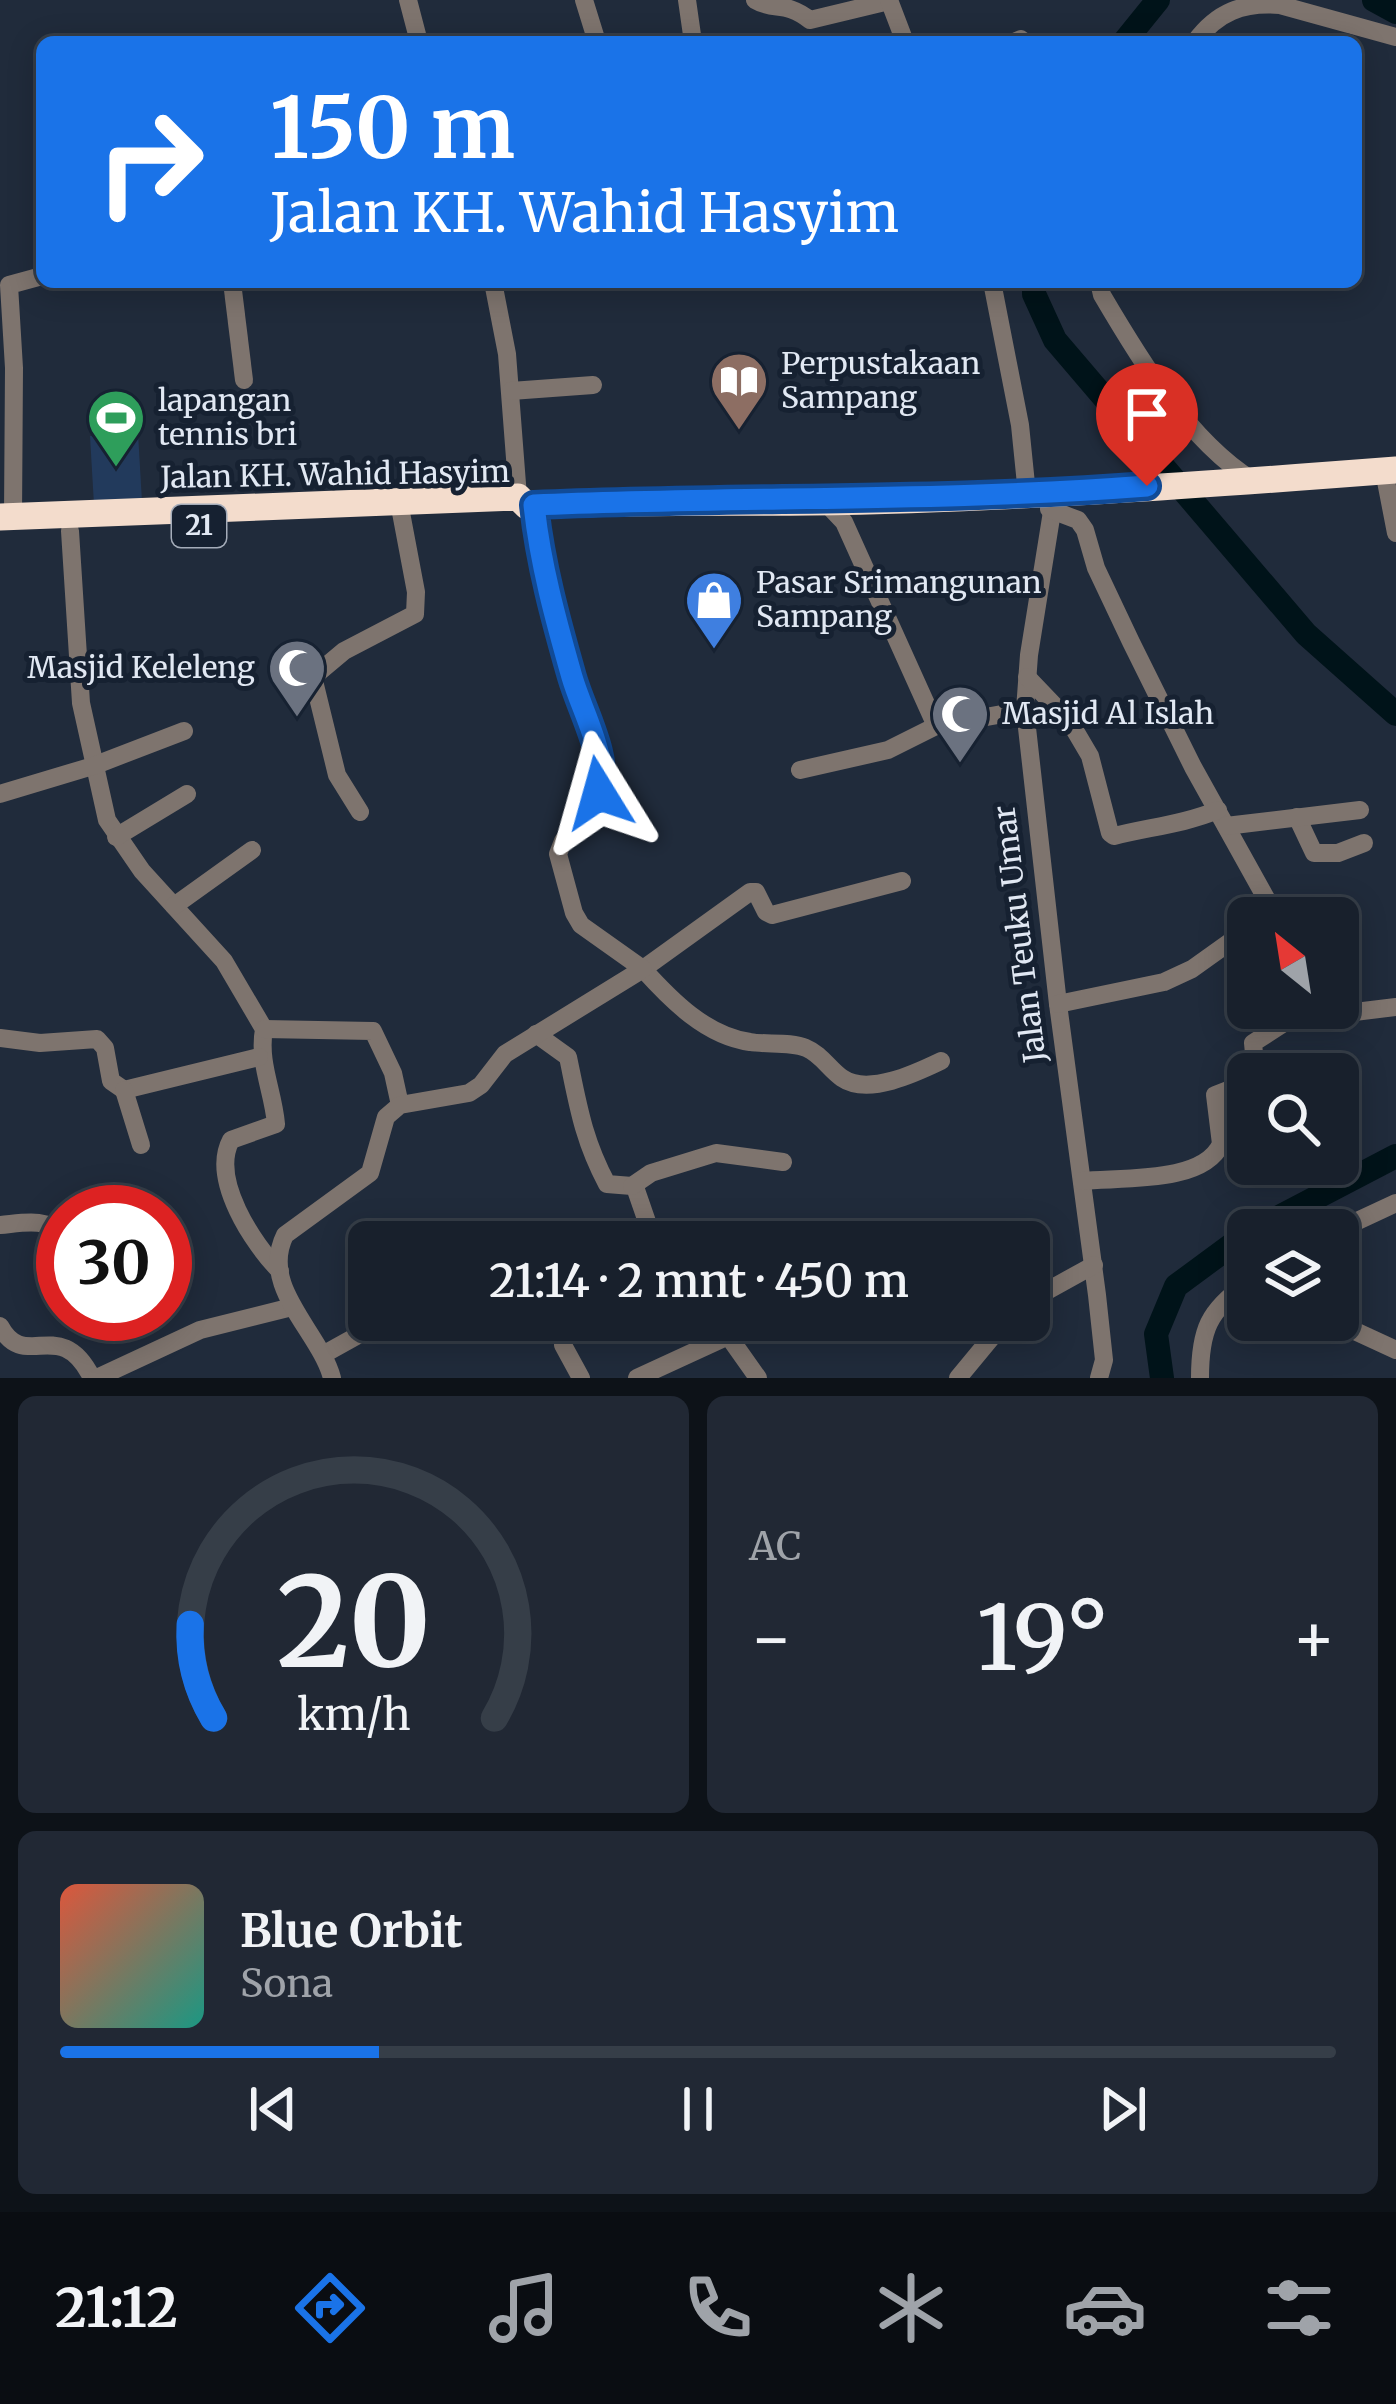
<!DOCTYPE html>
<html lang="id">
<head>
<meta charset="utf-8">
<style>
  :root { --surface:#18202c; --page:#212834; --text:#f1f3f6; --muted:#9fa3a9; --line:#363e48; --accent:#1a73e8 }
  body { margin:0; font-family:Merriweather,serif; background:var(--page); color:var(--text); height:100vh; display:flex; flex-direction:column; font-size:45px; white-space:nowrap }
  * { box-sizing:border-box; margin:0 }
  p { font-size:39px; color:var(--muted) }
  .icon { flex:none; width:66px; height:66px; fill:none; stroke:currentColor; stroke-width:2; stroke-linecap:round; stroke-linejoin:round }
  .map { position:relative; height:1378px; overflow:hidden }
  .side { display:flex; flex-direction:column; gap:18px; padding:18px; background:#0d1218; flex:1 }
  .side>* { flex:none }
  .banner { position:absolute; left:36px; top:36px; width:1326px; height:252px; border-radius:18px; box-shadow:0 6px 30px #0003,0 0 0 3px var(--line); background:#1a73e8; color:#fff; overflow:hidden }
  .needle { width:78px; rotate:330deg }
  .buttons { position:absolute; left:1227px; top:897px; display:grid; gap:24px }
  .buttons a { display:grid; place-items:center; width:132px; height:132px; border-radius:18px; background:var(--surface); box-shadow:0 6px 30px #0003,0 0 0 3px var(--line); font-size:60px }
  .speed { position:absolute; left:36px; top:1185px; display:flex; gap:24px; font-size:60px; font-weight:700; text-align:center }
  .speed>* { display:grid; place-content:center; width:156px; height:156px; border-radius:50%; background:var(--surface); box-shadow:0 6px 30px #0003,0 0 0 3px var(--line); line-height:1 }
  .speed .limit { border:18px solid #d22; background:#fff; color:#111 }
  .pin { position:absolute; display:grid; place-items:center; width:102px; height:102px; color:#fff; margin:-123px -51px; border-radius:50% 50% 50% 0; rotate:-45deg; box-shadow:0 0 12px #0007 }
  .pin .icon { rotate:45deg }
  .me { position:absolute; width:132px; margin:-66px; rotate:352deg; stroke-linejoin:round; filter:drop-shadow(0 0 9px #0008) }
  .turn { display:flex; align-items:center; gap:42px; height:252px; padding:0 36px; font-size:54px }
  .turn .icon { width:156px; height:156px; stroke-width:2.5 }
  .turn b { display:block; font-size:84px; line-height:102px }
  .big { font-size:90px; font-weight:600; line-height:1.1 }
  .side .tile { flex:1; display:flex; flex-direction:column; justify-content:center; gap:18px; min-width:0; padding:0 42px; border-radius:18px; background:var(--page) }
  .side .dial { align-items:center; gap:0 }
  .dial svg { height:312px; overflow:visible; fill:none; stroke:var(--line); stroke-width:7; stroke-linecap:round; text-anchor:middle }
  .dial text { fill:var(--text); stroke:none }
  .song { display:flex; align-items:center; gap:36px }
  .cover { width:144px; height:144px; border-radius:18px; background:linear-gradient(135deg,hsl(10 70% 55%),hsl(170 70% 35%)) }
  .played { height:12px; border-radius:6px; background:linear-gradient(90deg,var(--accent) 25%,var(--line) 25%) }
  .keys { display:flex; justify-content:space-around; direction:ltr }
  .heat { display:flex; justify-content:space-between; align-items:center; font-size:66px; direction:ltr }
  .side .tiles { flex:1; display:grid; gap:18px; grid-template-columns:1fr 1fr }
  .tile:last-child { grid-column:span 2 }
  .trip { position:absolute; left:348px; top:1221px; width:702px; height:120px; border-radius:18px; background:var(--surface); box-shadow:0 6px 30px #0003,0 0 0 3px var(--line); font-weight:600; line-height:120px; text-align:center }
  .menu { display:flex; height:192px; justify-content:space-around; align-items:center; background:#0a0d12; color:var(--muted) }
  .menu .icon { width:84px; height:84px }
  .menu .selected { color:var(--accent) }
  .menu b { font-size:54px; color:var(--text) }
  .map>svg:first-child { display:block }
</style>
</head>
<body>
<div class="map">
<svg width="1396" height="1378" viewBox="0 0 1396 1378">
  <rect width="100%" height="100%" fill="#202b3b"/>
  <g fill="#223a5c">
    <path d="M138,433l4,69 -48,3 -4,-69z"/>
    <path d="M1248,1102v39l-21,6 -8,-38z"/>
  </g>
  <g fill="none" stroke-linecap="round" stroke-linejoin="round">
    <g stroke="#001319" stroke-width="24">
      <path d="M1374,0l22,12"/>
      <path d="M1124,42l34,-42"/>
      <path d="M1034,282v12l21,46 251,294 90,80"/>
      <path d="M1254,1230l142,-74"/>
      <path d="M1162,1378l-6,-44 20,-48 72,-53"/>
    </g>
    <g stroke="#7e746e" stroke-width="18">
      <path d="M408,0l11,42"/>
      <path d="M584,0l13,42"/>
      <path d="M687,0l6,42"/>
      <path d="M755,0c20,12 29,0 55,20l79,-19"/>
      <path d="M889,0l16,42"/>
      <path d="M1014,42l7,-3"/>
      <path d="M1195,42c22,-30 48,-40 85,-37l116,32"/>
      <path d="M232,282l12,98"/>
      <path d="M493,282l14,72 11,143"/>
      <path d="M992,282l28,143 7,69"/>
      <path d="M1099,282l3,13c37,63 86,145 150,185"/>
      <path d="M511,391l82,-6"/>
      <path d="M1384,471l12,62"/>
      <path d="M1055,493l-26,162 -4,55 33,294 39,291 7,65 -5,18"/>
      <path d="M824,501l20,21 92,204"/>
      <path d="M1049,509l29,11 7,10 11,38 35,74 62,125 84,151"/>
      <path d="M13,517l1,-149 -5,-83 33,-9"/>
      <path d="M70,531l11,172 26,117 35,51 82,90 40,68c-6,34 9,61 12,95l-45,16c-21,39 22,104 49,131"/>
      <path d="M1027,677l43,45 20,34 20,77 4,3c36,-9 70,-12 104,-26"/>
      <path d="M800,770l88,-20 48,-24 89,-16"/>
      <path d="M0,794l93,-28 91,-35"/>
      <path d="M360,812l-23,-37 -24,-98 31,-26 71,-37 1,-22 -17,-90"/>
      <path d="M1297,817l17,36h24l26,-10"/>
      <path d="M1226,826l134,-16"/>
      <path d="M116,837l71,-43"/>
      <path d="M902,881l-130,34 -6,-3 -10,-20h-6l-107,77c28,31 63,67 107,73 17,3 40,-1 56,6 15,6 23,21 36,30 26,18 74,-5 99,-17"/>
      <path d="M174,906l78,-56"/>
      <path d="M1058,1004l106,-22 28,-13 56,-40"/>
      <path d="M264,1029l109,2 20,42 7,32"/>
      <path d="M536,1034l32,23c10,48 15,82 39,127l25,2 4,4 18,52"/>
      <path d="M0,1038l40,5 57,-4 8,9 6,33 13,9 135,-33"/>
      <path d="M1256,1074l-3,-31 54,-35 23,7 66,-8"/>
      <path d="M124,1090l17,55"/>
      <path d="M1082,1181c39,-4 121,3 139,-37l-6,-49 33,-13"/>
      <path d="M632,1186l19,-13 65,-20 67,9"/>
      <path d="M0,1225c23,-2 46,-8 63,10"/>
      <path d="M1338,1230l58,-27"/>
      <path d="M597,1242l52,-15"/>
      <path d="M1029,1301l65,-36"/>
      <path d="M98,1314l3,7"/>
      <path d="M717,1320l41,58"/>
      <path d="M1331,1320l65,30"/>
      <path d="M0,1326c25,47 60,-12 92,52"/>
      <path d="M563,1345l18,33"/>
      <path d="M326,1353l45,-25 5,-8"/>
      <path d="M97,1378l103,-48 92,-23"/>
      <path d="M332,1378c-12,-46 -73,-91 -47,-143l85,-62 16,-56 14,-12 69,-12 12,-8 24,-31 138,-85 -62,-44 -7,-12 -16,-59 5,-13 29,-35 11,-27 -64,-229 -5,-45"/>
      <path d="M637,1378l89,-41"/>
      <path d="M958,1378l48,-58"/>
      <path d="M1200,1378c0,-47 8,-68 48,-95"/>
    </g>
    <path stroke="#f3dccc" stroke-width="27" d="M0,517l518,-20 9,9c94,-5 189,-3 284,-4 195,-3 390,-17 585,-32"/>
  </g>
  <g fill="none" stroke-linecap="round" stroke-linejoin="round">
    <g stroke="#114b97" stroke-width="30">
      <path id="route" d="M599,793c10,-36 -17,-81 -27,-116 -16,-56 -32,-114 -38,-172 204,-9 408,-3 613,-19"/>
    </g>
    <use href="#route" stroke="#1a73e8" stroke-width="21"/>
  </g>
  <defs>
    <g id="library-pin" transform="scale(3)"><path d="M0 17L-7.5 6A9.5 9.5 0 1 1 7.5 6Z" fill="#8d6e63" stroke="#162131"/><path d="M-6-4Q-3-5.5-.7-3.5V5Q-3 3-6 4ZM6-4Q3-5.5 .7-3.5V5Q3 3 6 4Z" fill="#fff"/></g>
    <g id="stadium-pin" transform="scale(3)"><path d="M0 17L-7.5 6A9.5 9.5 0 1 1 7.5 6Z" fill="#2e9e5b" stroke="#162131"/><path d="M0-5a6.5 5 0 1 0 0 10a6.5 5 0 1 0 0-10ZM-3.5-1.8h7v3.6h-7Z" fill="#fff"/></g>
    <g id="shop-pin" transform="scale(3)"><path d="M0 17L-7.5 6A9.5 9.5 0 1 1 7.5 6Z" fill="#3f7fe0" stroke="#162131"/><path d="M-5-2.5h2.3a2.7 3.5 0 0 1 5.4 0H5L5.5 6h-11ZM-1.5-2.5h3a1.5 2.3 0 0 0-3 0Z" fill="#fff"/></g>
    <g id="mosque-pin" transform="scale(3)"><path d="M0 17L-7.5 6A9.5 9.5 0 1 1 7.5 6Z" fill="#6b7280" stroke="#162131"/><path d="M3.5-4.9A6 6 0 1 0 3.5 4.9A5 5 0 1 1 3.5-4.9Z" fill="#fff"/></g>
  </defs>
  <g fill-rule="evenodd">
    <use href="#library-pin" x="739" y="381"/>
    <use href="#stadium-pin" x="116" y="418"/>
    <use href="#shop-pin" x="714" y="600"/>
    <use href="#mosque-pin" x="297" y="668"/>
    <use href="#mosque-pin" x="960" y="714"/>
  </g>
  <g text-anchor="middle" stroke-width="10" stroke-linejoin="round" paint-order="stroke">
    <rect fill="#162131" stroke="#a4acb9" stroke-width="3" x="172" y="505" width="54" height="42" rx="9"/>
    <g font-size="27" font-weight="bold" fill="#e1e8f3">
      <text x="199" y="535">21</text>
    </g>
    <g font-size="30" fill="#e1e8f3" stroke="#162131" text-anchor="start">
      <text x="781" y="374">Perpustakaan<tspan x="781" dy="34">Sampang</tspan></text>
      <text x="158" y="411">lapangan<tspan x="158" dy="34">tennis bri</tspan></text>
      <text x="756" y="593">Pasar Srimangunan<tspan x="756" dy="34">Sampang</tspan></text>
      <text x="255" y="678" text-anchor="end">Masjid Keleleng</text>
      <text x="1002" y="724">Masjid Al Islah</text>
    </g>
    <g font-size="30" fill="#e1e8f3" stroke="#162131">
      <text transform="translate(335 475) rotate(-1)" y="10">Jalan KH. Wahid Hasyim</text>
      <text transform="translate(1020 934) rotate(-97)" y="10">Jalan Teuku Umar</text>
    </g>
  </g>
</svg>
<div class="buttons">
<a><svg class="needle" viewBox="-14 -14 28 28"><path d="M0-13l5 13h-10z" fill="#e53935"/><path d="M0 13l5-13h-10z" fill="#9fa3a9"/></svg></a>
<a><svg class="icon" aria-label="search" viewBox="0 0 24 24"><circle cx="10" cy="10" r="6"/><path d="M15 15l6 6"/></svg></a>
<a><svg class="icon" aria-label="layers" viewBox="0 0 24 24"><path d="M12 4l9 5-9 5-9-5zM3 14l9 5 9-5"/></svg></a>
</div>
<div class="speed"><div class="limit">30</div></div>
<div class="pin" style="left:1147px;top:486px;background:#d93025"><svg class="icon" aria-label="arrive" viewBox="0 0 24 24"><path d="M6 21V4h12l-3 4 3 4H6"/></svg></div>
<svg class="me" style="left:599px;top:793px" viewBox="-20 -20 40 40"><path d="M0-17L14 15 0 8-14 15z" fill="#1a73e8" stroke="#fff" stroke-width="4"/></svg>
<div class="trip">21:14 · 2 mnt · 450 m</div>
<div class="banner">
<div class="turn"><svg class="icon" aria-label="right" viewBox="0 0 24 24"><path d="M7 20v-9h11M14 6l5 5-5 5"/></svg><div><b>150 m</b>Jalan KH. Wahid Hasyim</div></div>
</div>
</div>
<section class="side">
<div class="tiles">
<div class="tile dial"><svg viewBox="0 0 100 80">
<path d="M14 69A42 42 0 1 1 86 69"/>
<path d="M14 69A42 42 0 0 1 8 45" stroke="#1a73e8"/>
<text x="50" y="56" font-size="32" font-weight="700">20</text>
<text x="50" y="72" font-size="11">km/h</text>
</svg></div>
<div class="tile"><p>AC</p>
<div class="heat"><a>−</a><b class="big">19°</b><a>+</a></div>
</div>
<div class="tile">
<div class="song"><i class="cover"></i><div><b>Blue Orbit</b><p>Sona</p></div></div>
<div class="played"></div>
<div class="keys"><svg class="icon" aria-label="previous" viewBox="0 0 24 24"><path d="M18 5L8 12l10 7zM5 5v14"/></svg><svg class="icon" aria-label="pause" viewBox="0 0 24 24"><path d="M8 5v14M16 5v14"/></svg><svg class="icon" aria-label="next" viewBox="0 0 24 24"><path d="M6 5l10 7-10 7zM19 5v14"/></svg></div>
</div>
</div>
</section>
<nav class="menu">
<b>21:12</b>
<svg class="icon selected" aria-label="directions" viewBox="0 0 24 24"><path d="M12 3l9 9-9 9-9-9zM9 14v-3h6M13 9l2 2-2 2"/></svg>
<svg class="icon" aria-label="music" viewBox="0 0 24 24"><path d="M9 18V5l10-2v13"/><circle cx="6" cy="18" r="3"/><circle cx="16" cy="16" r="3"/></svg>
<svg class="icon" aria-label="phone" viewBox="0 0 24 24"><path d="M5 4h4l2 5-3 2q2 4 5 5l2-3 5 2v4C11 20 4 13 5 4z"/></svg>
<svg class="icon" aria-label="climate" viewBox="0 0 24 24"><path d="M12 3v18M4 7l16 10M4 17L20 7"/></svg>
<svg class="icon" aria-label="car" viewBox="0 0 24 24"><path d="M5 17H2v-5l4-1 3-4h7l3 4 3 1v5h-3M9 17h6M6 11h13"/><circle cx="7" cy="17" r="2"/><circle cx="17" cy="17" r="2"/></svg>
<svg class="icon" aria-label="filters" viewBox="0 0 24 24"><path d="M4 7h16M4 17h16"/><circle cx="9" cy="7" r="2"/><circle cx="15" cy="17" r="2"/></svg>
</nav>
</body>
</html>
